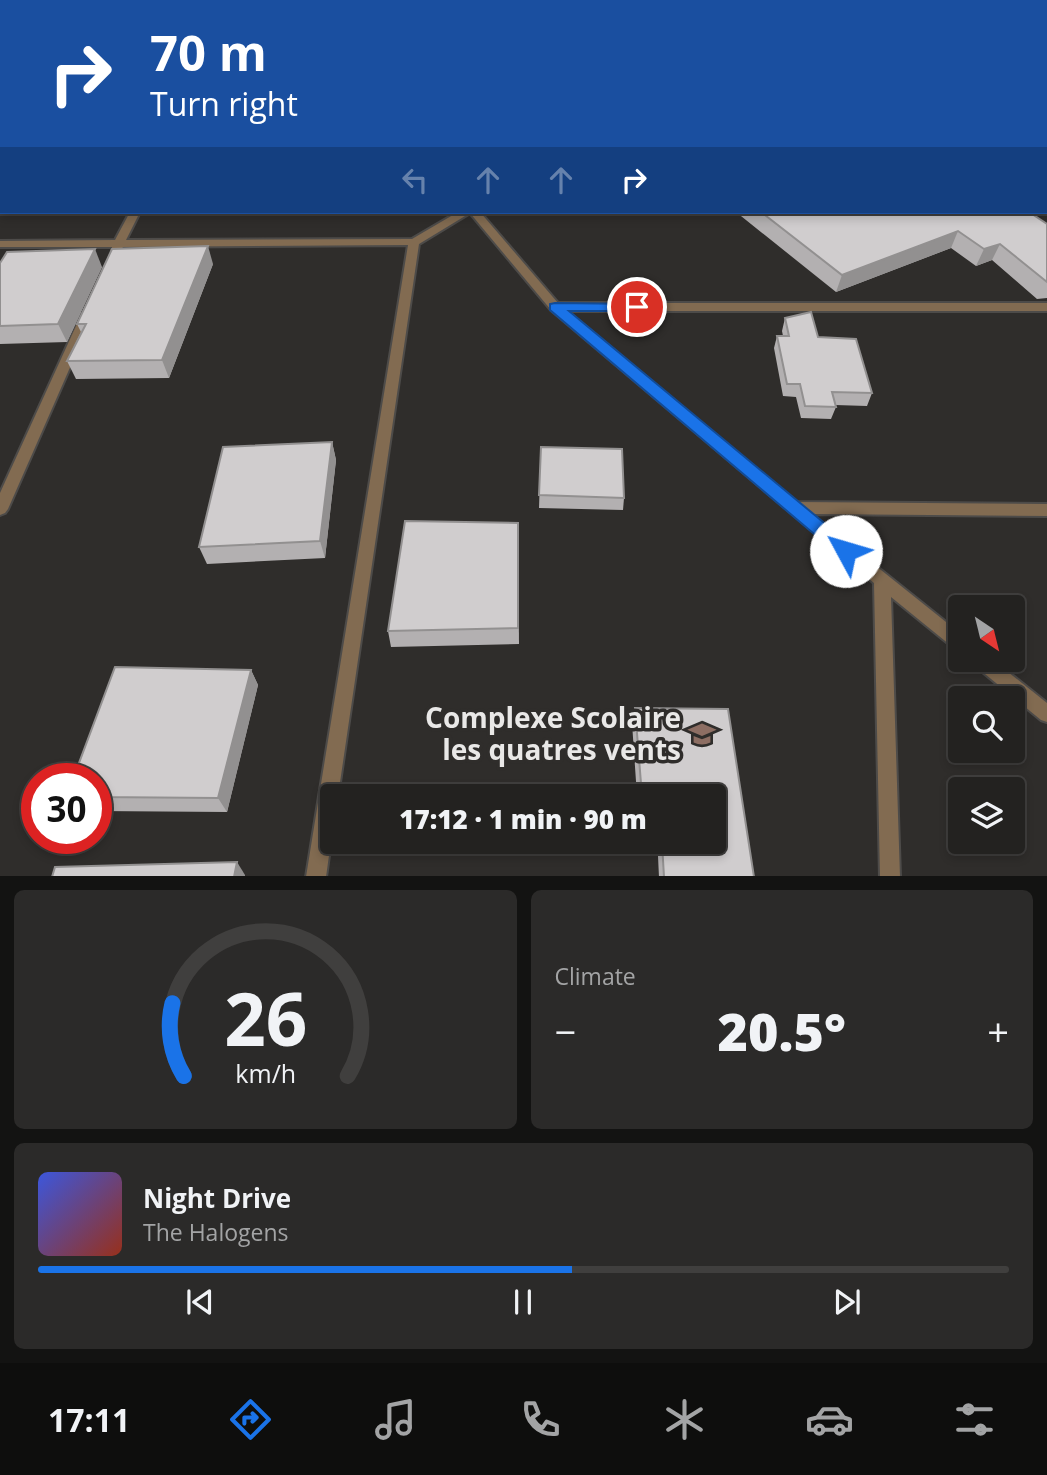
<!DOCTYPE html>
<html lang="en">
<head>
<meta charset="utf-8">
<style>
  :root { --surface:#232220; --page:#2b2a29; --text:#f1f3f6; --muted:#a3a4a5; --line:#403f3e; --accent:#1a73e8 }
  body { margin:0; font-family:"Open Sans",sans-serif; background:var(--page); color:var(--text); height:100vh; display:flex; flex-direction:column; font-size:26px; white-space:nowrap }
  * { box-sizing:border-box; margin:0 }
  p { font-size:23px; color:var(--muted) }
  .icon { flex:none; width:38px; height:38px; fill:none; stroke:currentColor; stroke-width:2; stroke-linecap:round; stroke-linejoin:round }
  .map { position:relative; height:876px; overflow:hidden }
  .details { display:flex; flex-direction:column; gap:14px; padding:14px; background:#131312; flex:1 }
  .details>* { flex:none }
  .hud { position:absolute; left:0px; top:0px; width:1048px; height:214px; box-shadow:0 4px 10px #0003,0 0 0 2px var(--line); background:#1a4fa0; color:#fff; overflow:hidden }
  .needle { width:46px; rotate:145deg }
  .controls { position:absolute; left:948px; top:595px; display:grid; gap:14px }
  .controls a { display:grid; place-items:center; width:77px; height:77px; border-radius:7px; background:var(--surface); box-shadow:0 4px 10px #0003,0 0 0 2px var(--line); font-size:35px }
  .speed { position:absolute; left:21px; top:763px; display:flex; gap:14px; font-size:35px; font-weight:700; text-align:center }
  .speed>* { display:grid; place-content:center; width:91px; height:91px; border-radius:50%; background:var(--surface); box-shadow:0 4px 10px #0003,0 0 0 2px var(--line); line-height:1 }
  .speed .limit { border:10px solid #d22; background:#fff; color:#111 }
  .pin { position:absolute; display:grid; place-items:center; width:60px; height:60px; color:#fff; margin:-30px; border:4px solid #fff; border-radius:50%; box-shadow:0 2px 7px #0007 }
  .me { position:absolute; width:77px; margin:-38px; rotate:309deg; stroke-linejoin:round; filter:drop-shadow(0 0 5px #0008) }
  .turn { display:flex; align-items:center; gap:24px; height:147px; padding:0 35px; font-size:32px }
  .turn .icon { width:91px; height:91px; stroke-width:2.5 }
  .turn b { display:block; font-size:49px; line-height:60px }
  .lanes { display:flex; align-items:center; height:66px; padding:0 35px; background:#0003; justify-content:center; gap:35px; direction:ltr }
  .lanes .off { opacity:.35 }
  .big { font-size:52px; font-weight:800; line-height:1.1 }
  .details .tile { flex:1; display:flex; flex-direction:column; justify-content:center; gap:10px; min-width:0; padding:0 24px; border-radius:10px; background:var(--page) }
  .details .dial { align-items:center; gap:0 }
  .dial svg { height:182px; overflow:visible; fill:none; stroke:var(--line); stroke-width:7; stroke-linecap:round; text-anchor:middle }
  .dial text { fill:var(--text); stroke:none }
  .song { display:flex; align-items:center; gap:21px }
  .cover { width:84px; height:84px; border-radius:10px; background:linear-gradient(135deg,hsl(230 70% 55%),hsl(10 70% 35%)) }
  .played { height:7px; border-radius:4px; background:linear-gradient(90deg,var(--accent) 55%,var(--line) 55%) }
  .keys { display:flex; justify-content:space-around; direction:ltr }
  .heat { display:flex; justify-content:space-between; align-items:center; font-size:38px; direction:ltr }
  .details .tiles { flex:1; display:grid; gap:14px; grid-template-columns:1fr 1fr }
  .tile:last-child { grid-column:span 2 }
  .trip { position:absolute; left:320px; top:784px; width:406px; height:70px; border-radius:7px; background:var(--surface); box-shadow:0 4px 10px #0003,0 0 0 2px var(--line); font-weight:800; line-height:70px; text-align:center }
  .menu { display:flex; height:112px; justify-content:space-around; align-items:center; background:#0e0e0d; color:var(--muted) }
  .menu .icon { width:49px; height:49px }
  .menu .current { color:var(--accent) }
  .menu b { font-size:32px; color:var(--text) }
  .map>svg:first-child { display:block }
</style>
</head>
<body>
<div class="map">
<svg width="1047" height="877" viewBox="0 0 1047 877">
  <rect width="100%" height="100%" fill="#2f2d2b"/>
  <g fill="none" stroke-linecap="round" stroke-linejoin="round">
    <g stroke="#4d4b49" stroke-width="4">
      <g id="street">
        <path d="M52,0h8l-10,2z"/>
        <path d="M240,0h8l-9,2z"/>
        <path d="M289,0h8l2,2h-9z"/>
        <path d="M1026,0h12l-15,2z"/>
        <path d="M130,212h10l-14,28 286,-1 46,-27h22l78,91h489v8h-480l229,191 251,2v12l-236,-2 150,120v17l-6,-2 -64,-52 9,280h-20l-6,-294 -323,-273 -81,-97 -51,31 -81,552h-6v38l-6,43h-20l102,-632 -285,2 -3,4h-8v-4h-112v-6l115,-1z"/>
        <path d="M87,311l6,4 -85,194 -3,4 -5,2v-22l81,-178z"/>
        <path d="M971,660h22l54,43v19l-6,-2 -67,-55z"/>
      </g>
    </g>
    <use href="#street" fill="#826b51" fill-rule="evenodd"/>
  </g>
  <g fill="#b3b0b1">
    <path d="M318,0h272l2,2h-272z"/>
    <path d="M2,56v58h-2v-56z"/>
    <path d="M736,212h293l18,12v74l-10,1 -45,-39 -16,6 -25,-18 -115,44z"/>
    <path d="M0,263l102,4 -35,75 -67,2z"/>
    <path d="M213,264l-44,114 -93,1 -9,-18 14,-29 -4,-8z"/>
    <path d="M785,318l33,19 54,56 -5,13 -32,-1 1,2 -5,12 -30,-1 -5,-21 -13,-1 -9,-48 3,-12h6l-1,-5z"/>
    <path d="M332,442l4,18 -11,98 -118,6 -8,-17z"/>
    <path d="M541,447l83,51 -1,12 -84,-2z"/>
    <path d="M518,523l1,121 -128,3 -3,-16z"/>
    <path d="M251,670l7,15 -31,127 -131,-1v-32z"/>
    <path d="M635,708l93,1 26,168h-95l-1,-21h-16l-1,-14h73v-46h-77l-5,-73z"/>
  </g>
  <g fill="#929090">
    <path d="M958,231l-7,17 -115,44 6,-17z"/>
    <path d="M1000,244l-8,16 -16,6 8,-17z"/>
    <path d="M208,246l5,18 -44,114 -7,-18z"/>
    <path d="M95,249l7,18 -35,75 -9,-18z"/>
    <path d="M332,442l4,18 -11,98 -5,-17z"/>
    <path d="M251,670l7,15 -31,127 -9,-14z"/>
    <path d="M237,862l8,13v2h-11z"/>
  </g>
  <g fill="#d0cdce" stroke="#929090" stroke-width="2">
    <path d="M329,0h261l2,2h-262z"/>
    <path d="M1,56l1,38h-2v-36z"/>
    <path d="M761,212h268l18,12v58l-47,-38 -16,5 -26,-18 -116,44z"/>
    <path d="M208,246l-46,114 -95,1 19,-37h-9l35,-75z"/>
    <path d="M95,249l-37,75 -58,2v-63l7,-11z"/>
    <path d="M811,312l7,25 38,2 16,54 -40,-1 4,15 -31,-1 -5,-22h-13l-10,-48h12l-4,-18z"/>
    <path d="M332,442l-12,99 -121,6 24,-100z"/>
    <path d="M541,447l81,2 2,49 -85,-3z"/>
    <path d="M405,521l113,2v105l-130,3z"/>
    <path d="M115,667l136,3 -33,128 -122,-1v-18h-23z"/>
    <path d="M635,708l93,1 26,168h-90l-2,-34h-17v-1h69v-46h-72z"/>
    <path d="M237,862l-3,15h-182l3,-10z"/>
  </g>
  <path fill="#1a73e8" stroke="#114b97" stroke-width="2" d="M555,303l87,1v6l-5,1h-68l283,235 3,5 -3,5 -6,3 -6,-3 -290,-246v-6z"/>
  <defs>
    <g id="school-bare" transform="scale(2.1)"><path d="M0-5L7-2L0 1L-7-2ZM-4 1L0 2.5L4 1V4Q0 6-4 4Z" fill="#8d6e63" stroke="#2f2d2b" stroke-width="2.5" paint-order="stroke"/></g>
  </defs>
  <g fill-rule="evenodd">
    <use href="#school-bare" x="702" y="734"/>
  </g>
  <g text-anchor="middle" stroke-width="7" stroke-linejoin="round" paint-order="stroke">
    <g font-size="28" font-weight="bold" fill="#e9e8e7" stroke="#2f2d2b" text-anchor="end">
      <text x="681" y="728">Complexe Scolaire<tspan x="681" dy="32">les quatres vents</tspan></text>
    </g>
  </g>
</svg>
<div class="controls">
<a><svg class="needle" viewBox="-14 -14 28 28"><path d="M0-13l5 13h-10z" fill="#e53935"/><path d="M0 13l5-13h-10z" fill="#a3a4a5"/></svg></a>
<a><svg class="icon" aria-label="search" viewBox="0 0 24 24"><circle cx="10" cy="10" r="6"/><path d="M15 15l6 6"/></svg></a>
<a><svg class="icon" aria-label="layers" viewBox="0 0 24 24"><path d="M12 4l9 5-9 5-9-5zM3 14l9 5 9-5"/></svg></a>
</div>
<div class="speed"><div class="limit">30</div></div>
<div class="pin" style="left:637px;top:307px;background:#d93025"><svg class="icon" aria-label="arrive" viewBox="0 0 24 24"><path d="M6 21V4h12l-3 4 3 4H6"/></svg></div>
<svg class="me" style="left:846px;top:551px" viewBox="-20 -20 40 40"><circle r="19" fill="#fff"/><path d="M0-13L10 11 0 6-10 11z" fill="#1a73e8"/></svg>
<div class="trip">17:12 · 1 min · 90 m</div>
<div class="hud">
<div class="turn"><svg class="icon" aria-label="right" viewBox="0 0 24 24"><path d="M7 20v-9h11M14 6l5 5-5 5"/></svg><div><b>70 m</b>Turn right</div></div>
<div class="lanes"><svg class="icon off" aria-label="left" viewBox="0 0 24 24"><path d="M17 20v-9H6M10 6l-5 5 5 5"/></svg><svg class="icon off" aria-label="ahead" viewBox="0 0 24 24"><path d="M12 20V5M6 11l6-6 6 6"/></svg><svg class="icon off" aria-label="ahead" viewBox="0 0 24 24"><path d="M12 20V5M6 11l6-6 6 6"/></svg><svg class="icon" aria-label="right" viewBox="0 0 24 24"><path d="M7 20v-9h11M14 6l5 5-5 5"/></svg></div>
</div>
</div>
<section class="details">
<div class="tiles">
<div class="tile dial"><svg viewBox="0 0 100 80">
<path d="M14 69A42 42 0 1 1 86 69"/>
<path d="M14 69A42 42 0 0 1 9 37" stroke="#1a73e8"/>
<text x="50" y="56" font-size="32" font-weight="700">26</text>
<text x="50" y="72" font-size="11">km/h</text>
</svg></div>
<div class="tile"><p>Climate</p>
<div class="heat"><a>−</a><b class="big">20.5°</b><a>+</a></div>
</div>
<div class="tile">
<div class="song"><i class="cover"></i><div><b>Night Drive</b><p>The Halogens</p></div></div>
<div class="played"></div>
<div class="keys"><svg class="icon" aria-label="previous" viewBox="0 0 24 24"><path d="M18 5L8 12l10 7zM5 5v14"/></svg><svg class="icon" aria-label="pause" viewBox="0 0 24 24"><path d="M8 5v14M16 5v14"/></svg><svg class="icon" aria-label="next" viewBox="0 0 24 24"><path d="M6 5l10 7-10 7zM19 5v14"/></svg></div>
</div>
</div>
</section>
<nav class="menu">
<b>17:11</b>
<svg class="icon current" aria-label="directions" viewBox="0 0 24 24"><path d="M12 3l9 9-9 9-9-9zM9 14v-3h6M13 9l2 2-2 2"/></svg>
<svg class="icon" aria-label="music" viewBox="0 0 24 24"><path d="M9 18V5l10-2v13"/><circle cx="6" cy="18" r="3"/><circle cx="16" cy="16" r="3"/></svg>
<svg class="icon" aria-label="phone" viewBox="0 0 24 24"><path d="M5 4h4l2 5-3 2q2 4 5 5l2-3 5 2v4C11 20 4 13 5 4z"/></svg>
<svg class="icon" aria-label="climate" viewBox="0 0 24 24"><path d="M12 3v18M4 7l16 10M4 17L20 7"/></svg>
<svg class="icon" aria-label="car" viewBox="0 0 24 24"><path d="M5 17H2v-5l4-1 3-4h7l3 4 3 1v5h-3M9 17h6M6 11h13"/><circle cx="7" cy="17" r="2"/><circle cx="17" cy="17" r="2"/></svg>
<svg class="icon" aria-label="filters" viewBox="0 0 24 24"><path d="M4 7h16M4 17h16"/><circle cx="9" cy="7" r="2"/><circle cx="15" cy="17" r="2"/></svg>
</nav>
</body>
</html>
